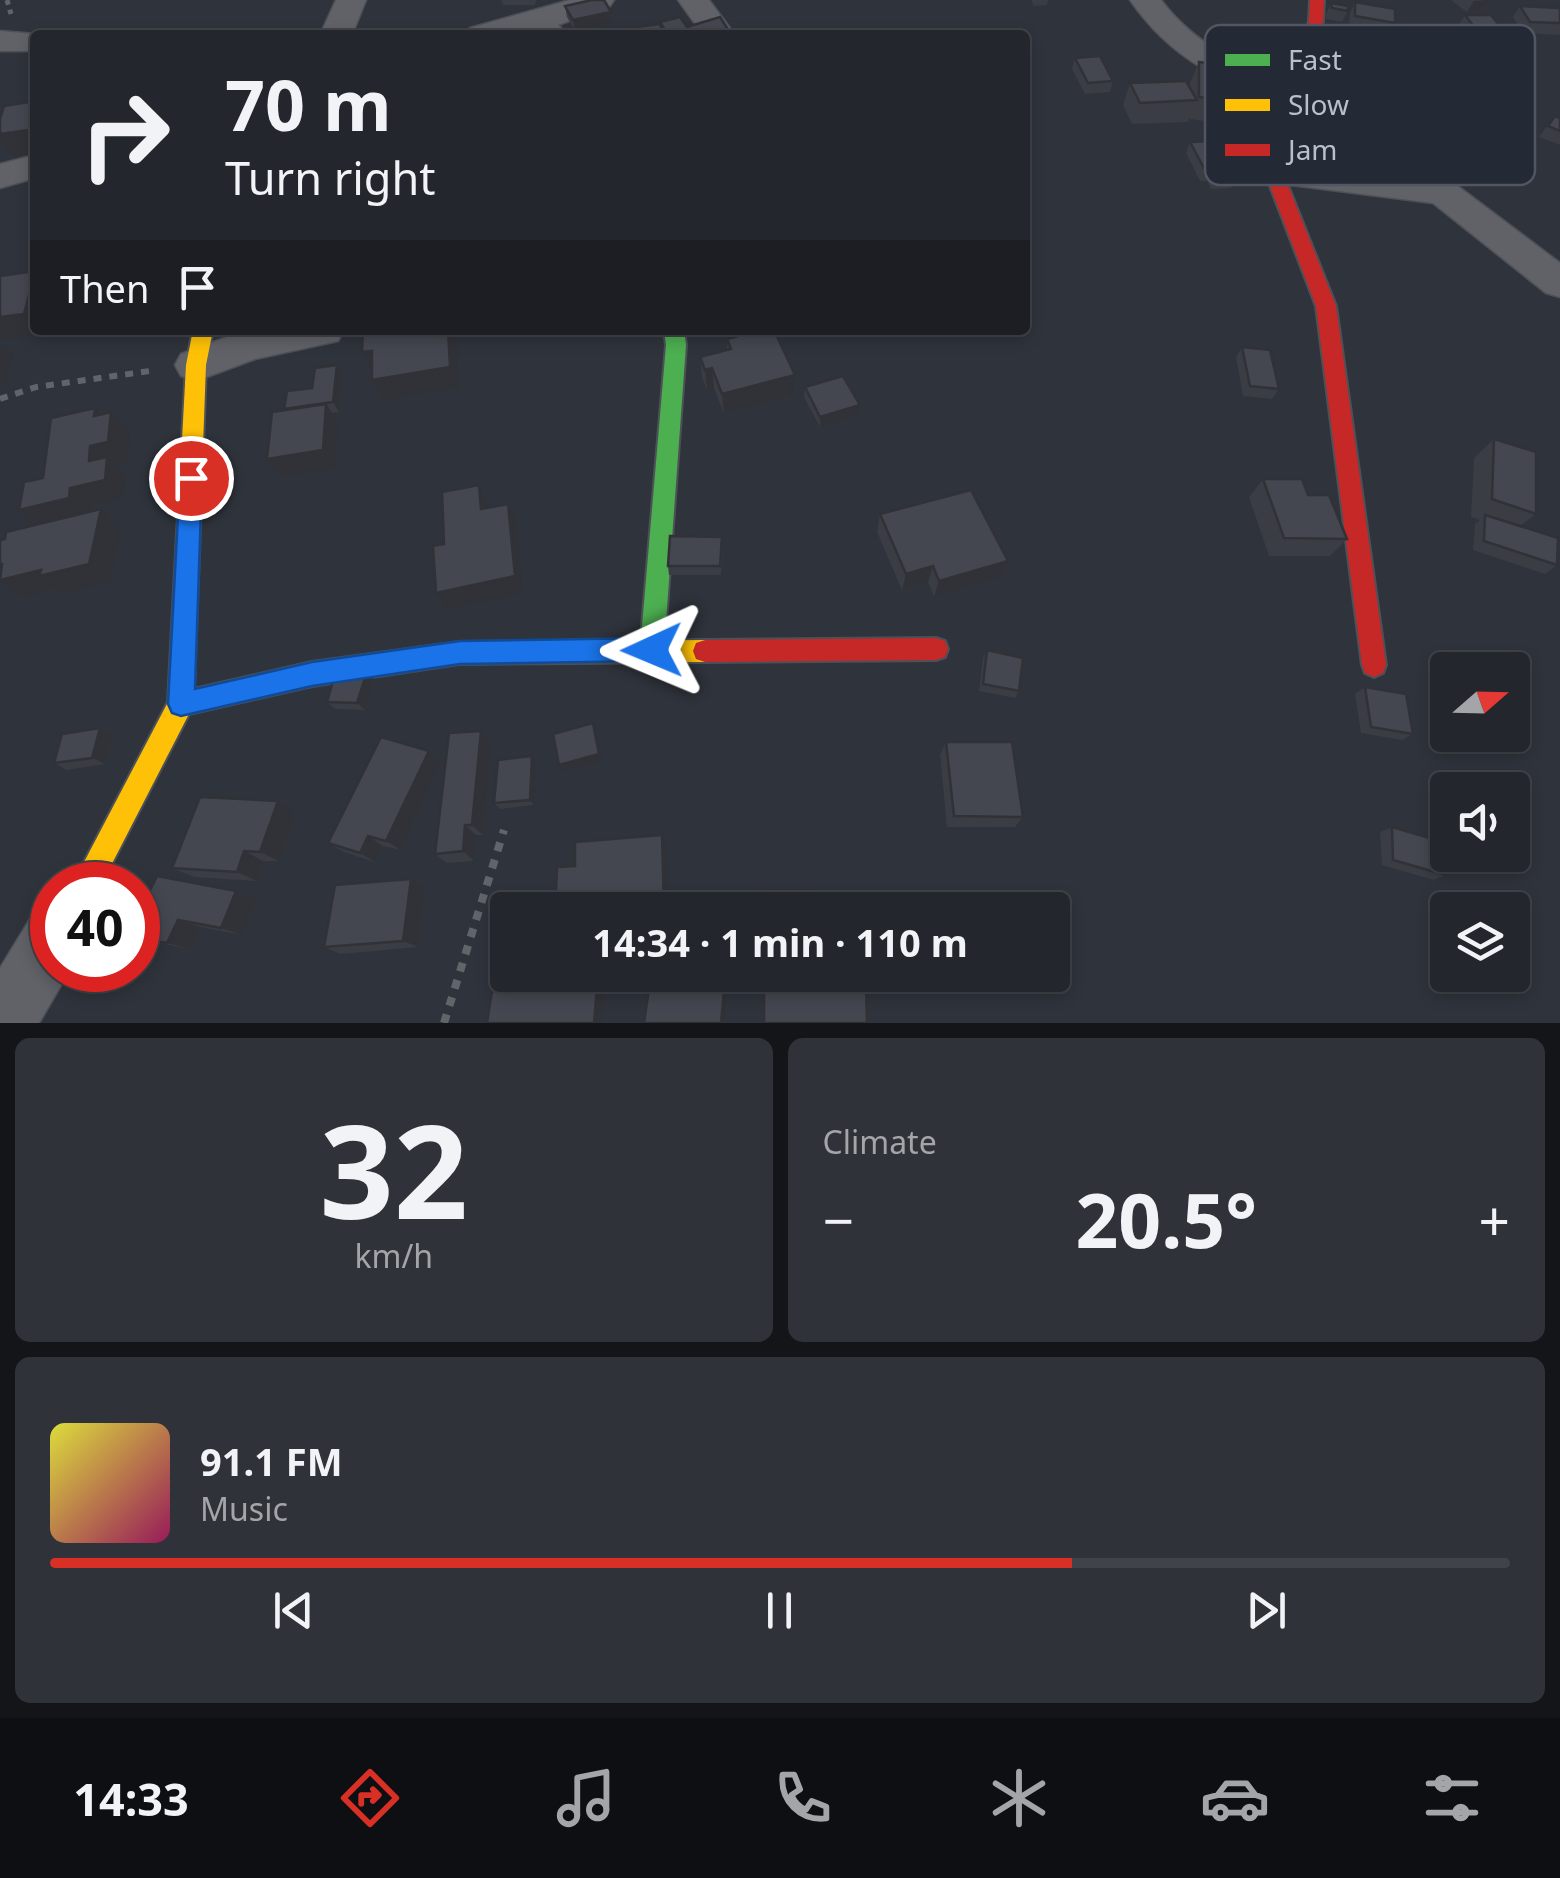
<!DOCTYPE html>
<html lang="en">
<head>
<meta charset="utf-8">
<style>
  :root { --surface:#23262c; --page:#2f3238; --text:#f1f3f6; --muted:#a3a5a9; --line:#404348; --accent:#d93025 }
  body { margin:0; font-family:"Noto Sans",sans-serif; background:var(--page); color:var(--text); height:100vh; display:flex; flex-direction:column; font-size:38px; white-space:nowrap }
  * { box-sizing:border-box; margin:0 }
  p { font-size:32px; color:var(--muted) }
  .icon { flex:none; width:55px; height:55px; fill:none; stroke:currentColor; stroke-width:2; stroke-linecap:round; stroke-linejoin:round }
  .map { position:relative; height:1023px; overflow:hidden }
  .panel { display:flex; flex-direction:column; gap:15px; padding:15px; background:#131518; flex:1 }
  .panel>* { flex:none }
  .top-card { position:absolute; left:30px; top:30px; width:1000px; height:305px; border-radius:10px; box-shadow:0 5px 15px #0003,0 0 0 2px var(--line); background:#23262c; color:var(--text); overflow:hidden }
  .needle { width:65px; rotate:70deg }
  .buttons { position:absolute; left:1430px; top:652px; display:grid; gap:20px }
  .buttons a { display:grid; place-items:center; width:100px; height:100px; border-radius:10px; background:var(--surface); box-shadow:0 5px 15px #0003,0 0 0 2px var(--line); font-size:50px }
  .speed { position:absolute; left:30px; top:862px; display:flex; gap:20px; font-size:50px; font-weight:700; text-align:center }
  .speed>* { display:grid; place-content:center; width:130px; height:130px; border-radius:50%; background:var(--surface); box-shadow:0 5px 15px #0003,0 0 0 2px var(--line); line-height:1 }
  .speed .limit { border:15px solid #d22; background:#fff; color:#111 }
  .pin { position:absolute; display:grid; place-items:center; width:85px; height:85px; color:#fff; margin:-42px; border:5px solid #fff; border-radius:50%; box-shadow:0 2px 10px #0007 }
  .me { position:absolute; width:110px; margin:-55px; rotate:269deg; stroke-linejoin:round; filter:drop-shadow(0 0 8px #0008) }
  .turn { display:flex; align-items:center; gap:35px; height:210px; padding:0 30px; font-size:45px }
  .turn .icon { width:130px; height:130px; stroke-width:2.5 }
  .turn b { display:block; font-size:70px; line-height:85px }
  .then { display:flex; align-items:center; height:95px; padding:0 30px; background:#0003; gap:20px; font-size:38px }
  .big { font-size:75px; font-weight:700; line-height:1.1 }
  .panel .tile { flex:1; display:flex; flex-direction:column; justify-content:center; gap:15px; min-width:0; padding:0 35px; border-radius:15px; background:var(--page) }
  .panel .dial { align-items:center; gap:0 }
  .dial b { font-size:130px; line-height:1 }
  .song { display:flex; align-items:center; gap:30px }
  .cover { width:120px; height:120px; border-radius:15px; background:linear-gradient(135deg,hsl(60 70% 55%),hsl(330 70% 35%)) }
  .played { height:10px; border-radius:5px; background:linear-gradient(90deg,var(--accent) 70%,var(--line) 70%) }
  .keys { display:flex; justify-content:space-around; direction:ltr }
  .heat { display:flex; justify-content:space-between; align-items:center; font-size:55px; direction:ltr }
  .panel .tiles { flex:1; display:grid; gap:15px; grid-template-columns:1fr 1fr }
  .tile:last-child { grid-column:span 2 }
  .trip { position:absolute; left:490px; top:892px; width:580px; height:100px; border-radius:10px; background:var(--surface); box-shadow:0 5px 15px #0003,0 0 0 2px var(--line); font-weight:700; line-height:100px; text-align:center }
  .tab-bar { display:flex; height:160px; justify-content:space-around; align-items:center; background:#0e0f12; color:var(--muted) }
  .tab-bar .icon { width:70px; height:70px }
  .tab-bar .active { color:var(--accent) }
  .tab-bar b { font-size:45px; color:var(--text) }
  .map>svg:first-child { display:block }
</style>
</head>
<body>
<div class="map">
<svg width="1560" height="1023" viewBox="0 0 1560 1023">
  <rect width="100%" height="100%" fill="#2f333b"/>
  <g fill="none" stroke-linecap="round" stroke-linejoin="round">
    <g stroke="#4d5057" stroke-width="3">
      <g id="street">
        <path d="M336,0h30l-14,35h-32z"/>
        <path d="M570,0h44l-4,6 -52,19 11,10h-104l5,-7z"/>
        <path d="M678,0h31l26,35h-32z"/>
        <path d="M1130,0h31c36,47 83,68 139,84l5,7 -5,7 -12,3c-67,-17 -118,-43 -158,-101z"/>
        <path d="M0,31l47,4h-12v16h-35z"/>
        <path d="M35,155v23l-35,10v-24z"/>
        <path d="M1274,161l181,23 105,79v34l-14,-4 -113,-90 -172,-22 -5,-8 5,-8z"/>
        <path d="M246,330h98l-6,11 -83,18 -59,22 -15,-5 -6,-11 6,-11z"/>
        <path d="M52,910v60h18l-31,53h-39v-55l30,-49z"/>
      </g>
    </g>
    <g stroke="#4d5057" stroke-width="4">
      <path id="fast" d="M664,330h20l2,15 -22,305 -3,8 -9,3 -9,-3 -3,-8 26,-305z"/>
    </g>
    <g stroke="#4d5057" stroke-width="4">
      <path id="slow" d="M193,330h20l-7,35 -12,324 118,-27 147,-20 246,-2 9,3 3,8 -3,8 -9,3 -246,2 -147,22 -123,28 -88,171h-29l96,-183 18,-337z"/>
    </g>
    <g stroke="#4d5057" stroke-width="4">
      <g id="jam">
        <path d="M1310,0h14l-1,21 -11,43 -16,27 -13,82 53,133 50,359 -3,8 -9,4 -9,-4 -3,-8 -46,-359 -51,-133 15,-82 16,-27 13,-43z"/>
        <path d="M936,638l9,3 3,8 -3,8 -9,3 -231,2 -9,-3 -3,-8 3,-8 9,-3z"/>
      </g>
    </g>
    <path stroke="#61656a" stroke-width="5" stroke-dasharray="5 5" stroke-linecap="butt" d="M7,0l4,14"/>
    <path stroke="#61656a" stroke-width="6" stroke-dasharray="8 8" stroke-linecap="butt" d="M0,399l36,-12 114,-16"/>
    <path stroke="#61656a" stroke-width="8" stroke-dasharray="9 9" stroke-linecap="butt" d="M444,1023l60,-193"/>
    <use href="#street" fill="#606268" fill-rule="evenodd"/>
    <use href="#fast" fill="#4caf50" fill-rule="evenodd"/>
    <use href="#slow" fill="#ffc107" fill-rule="evenodd"/>
    <use href="#jam" fill="#c62828" fill-rule="evenodd"/>
  </g>
  <g fill="#3a3d44">
    <path d="M501,0h35l-1,5h-32z"/>
    <path d="M1031,0h17l-1,5 -13,1z"/>
    <path d="M1451,0h37l-5,8 -16,4z"/>
    <path d="M1355,2l40,21 -6,11 -40,-7 1,-14z"/>
    <path d="M1331,3l17,8 -6,11 -16,-3v-5z"/>
    <path d="M565,6l46,6 2,11 -38,8 -8,-14z"/>
    <path d="M1520,6l40,2v27l-38,-2 -9,-16z"/>
    <path d="M1465,15l46,25 -7,11h-27l-19,-25z"/>
    <path d="M1075,58l38,23 -3,11 -25,2 -13,-25z"/>
    <path d="M1199,62l59,44 -10,21 -58,-8v-3l-2,6 -56,2 -9,-19 7,-22 60,6v-6z"/>
    <path d="M1345,87l50,28 16,20 -14,22 -15,-4 -4,7 -43,-12 4,-12 -13,-4 7,-23z"/>
    <path d="M1555,116l5,2v27l-21,-8z"/>
    <path d="M1190,142l46,35 -5,11 -20,1 -4,-8h-7l-14,-28z"/>
    <path d="M727,339l68,36 -1,20 -70,19 -10,-26 -7,2 -5,-13 -2,-20 27,-7z"/>
    <path d="M1242,347l37,42 -7,10 -29,-3 -7,-39z"/>
    <path d="M337,365l6,11 -4,36 -7,1 7,11 -3,45 -54,8 2,-68 28,-21z"/>
    <path d="M805,387l54,28 -39,12 -16,-30z"/>
    <path d="M1494,439l42,75 -16,12 37,39 -12,9 -72,-24 2,-26 5,-4 -9,-3 3,-59z"/>
    <path d="M1263,479l45,16 39,44 -17,17h-61l-20,-59z"/>
    <path d="M880,514l121,64 -67,19 -6,-15 -26,8 -25,-58z"/>
    <path d="M723,545l-2,30h-52l-1,-9z"/>
    <path d="M987,650l32,41 -4,7 -36,-7 4,-33z"/>
    <path d="M374,679l-9,31 -30,-1 -8,-7z"/>
    <path d="M1365,687l48,47 -11,6 -41,-7 -6,-39z"/>
    <path d="M100,728l12,7 -7,29 -38,6 -13,-7z"/>
    <path d="M946,742l77,75 -8,10h-68l-7,-72z"/>
    <path d="M491,744l-8,91h-7l-2,26 -27,2 -12,-9z"/>
    <path d="M429,751l12,13 -40,86 -18,-4 -8,16 -31,-10 -16,-9z"/>
    <path d="M537,763l-3,42 -34,4 -6,-6z"/>
    <path d="M278,801l18,11 -17,49h-16l-6,20 -63,-4 -22,-9z"/>
    <path d="M1392,827l54,48 -12,5 -52,-15 -2,-33z"/>
    <path d="M1476,855h36l12,4 -14,5 -34,-7z"/>
    <path d="M425,888l-7,59 -77,7 -17,-7z"/>
    <path d="M236,891l21,8 -15,36 -41,-8 -11,22 -52,-10v-24z"/>
  </g>
  <g fill="#303237">
    <path d="M1488,0l-5,8 -16,4 7,-11z"/>
    <path d="M611,12l2,11 -38,8 -2,-11z"/>
    <path d="M35,129v24l-23,3 -12,-15v-7z"/>
    <path d="M35,275v55h9l-1,4 -40,6 -3,-3v-20z"/>
    <path d="M448,330h5l3,8 3,49 -76,13 -11,-20z"/>
    <path d="M3,345l11,10 -10,31 -4,1v-33z"/>
    <path d="M372,351l1,21 -11,-20z"/>
    <path d="M337,365l6,11 -4,36 -6,-10z"/>
    <path d="M712,368l2,20 -7,2 -2,-20z"/>
    <path d="M795,375l-1,20 -70,19 -2,-20z"/>
    <path d="M326,404l13,20 -3,45 -54,8 -15,-18z"/>
    <path d="M860,405l-1,10 -39,12v-10z"/>
    <path d="M95,408l15,15 1,-11 19,19 -3,30 -13,3 12,11 -2,23 -33,8 -1,10 -48,11 -23,-17 51,-22 19,-27z"/>
    <path d="M479,485l8,18 3,24 -9,-18z"/>
    <path d="M508,504l8,17 7,72 -77,16 -10,-16z"/>
    <path d="M101,509l20,18 -10,54 -49,12 -6,-5 -32,9 -24,-16v-17z"/>
    <path d="M1008,561l-7,17 -67,19 5,-16z"/>
    <path d="M933,566l-5,16 -26,8 4,-16z"/>
    <path d="M367,671l7,8 -9,31 -8,-7z"/>
    <path d="M593,723l3,7 7,30 -40,11 -4,-6z"/>
    <path d="M100,728l12,7 -7,29 -13,-6z"/>
    <path d="M481,731l10,13 -8,91 -11,-10z"/>
    <path d="M429,751l12,13 -40,86 -15,-9z"/>
    <path d="M532,756l5,7 -3,42 -4,-5z"/>
    <path d="M278,801l18,11 -17,49 -19,-9z"/>
    <path d="M465,825l11,10 -2,26 -11,-10z"/>
    <path d="M662,835l5,10 1,65h-4z"/>
    <path d="M368,836l15,10 -8,16 -15,-9z"/>
    <path d="M244,851l19,10 -6,20 -20,-9z"/>
    <path d="M411,879l14,9 -7,59 -15,-6z"/>
    <path d="M236,891l21,8 -15,36 -21,-7z"/>
    <path d="M178,920l23,7 -11,22 -23,-6z"/>
    <path d="M598,975h7l-4,48h-7z"/>
    <path d="M725,979l2,5 -3,39h-3z"/>
  </g>
  <g fill="#44474f" stroke="#303237" stroke-width="2.5">
    <path d="M592,0h12l7,12 -38,8 -8,-14z"/>
    <path d="M1355,2l40,7v14l-40,-7z"/>
    <path d="M1331,3l17,3v5l-16,-3z"/>
    <path d="M1520,6l40,2v15l-30,-1z"/>
    <path d="M1465,15h26l20,25h-27z"/>
    <path d="M680,17l7,10 33,-10 9,14 -20,4h-41l-8,-13z"/>
    <path d="M660,24l3,11h-56l-1,-4z"/>
    <path d="M1100,56l13,25 -25,2 -13,-25z"/>
    <path d="M1199,62l57,7 2,37 -59,-9z"/>
    <path d="M1186,81l11,19 -57,3 -10,-20z"/>
    <path d="M35,101v28l-35,5v-15l4,-13z"/>
    <path d="M1555,116l5,2v13l-12,-5z"/>
    <path d="M1216,141l20,36 -20,1 -4,-8h-7l-15,-28z"/>
    <path d="M35,271l-11,43 -24,3v-41z"/>
    <path d="M363,330h85l2,37 -78,13v-29l-10,1z"/>
    <path d="M761,330h13l21,45 -73,19 -10,-26 -7,2 -5,-13 31,-8 -4,-10z"/>
    <path d="M1242,347l28,3 9,39 -29,-3z"/>
    <path d="M337,365l-4,37 -49,7 3,-18 25,-3 3,-20z"/>
    <path d="M843,376l17,29 -40,12 -15,-30z"/>
    <path d="M326,404l-3,46 -56,9 5,-47z"/>
    <path d="M95,408l-1,8 17,-4 -3,30 -18,4 -1,15 18,-4 -2,23 -35,8 -1,10 -50,12 5,-28 19,-4 8,-60z"/>
    <path d="M1494,439l42,13v62l-44,-15z"/>
    <path d="M1263,479h39l6,16h21l18,44 -63,-1z"/>
    <path d="M479,485l2,24 27,-5 7,72 -79,17 -3,-47 11,-2 -2,-52z"/>
    <path d="M971,490l37,71 -69,20 -6,-15 -27,8 -26,-60z"/>
    <path d="M101,509l-12,55 -50,12 2,-6 -41,10 2,-16h-2v-24l5,-1 1,-7z"/>
    <path d="M1485,515l73,23 -1,27 -73,-24z"/>
    <path d="M670,536l52,1 -2,29h-52z"/>
    <path d="M987,650l36,8 -4,33 -36,-7z"/>
    <path d="M336,670l31,1 -10,32 -30,-1z"/>
    <path d="M1365,687l41,7 7,40 -42,-7z"/>
    <path d="M593,723l6,31 -40,11 -6,-31z"/>
    <path d="M100,728l-8,30 -38,5 8,-29z"/>
    <path d="M481,731l-9,94h-7l-2,26 -28,3 14,-121z"/>
    <path d="M381,737l48,14 -43,90 -18,-5 -8,17 -32,-10z"/>
    <path d="M946,742h66l11,75 -69,-1z"/>
    <path d="M532,756l-2,44 -36,3 4,-43z"/>
    <path d="M200,797l78,4 -18,51 -16,-1 -7,21 -65,-4z"/>
    <path d="M1512,805l12,54 -20,-4h8z"/>
    <path d="M1392,827l51,15 3,33 -53,-15z"/>
    <path d="M662,835l2,75h-109l2,-43 18,-1v-24z"/>
    <path d="M157,876l79,15 -15,37 -43,-8 -11,23 -29,-5v-23z"/>
    <path d="M411,879l-8,62 -79,6 11,-62z"/>
    <path d="M766,890l80,2v18h-81z"/>
    <path d="M516,975h82l-4,48h-107l5,-32 22,1z"/>
    <path d="M651,975h43l31,4 -4,44h-77z"/>
    <path d="M764,975h85v8h17l1,40h-103z"/>
  </g>
  <path fill="#1a73e8" stroke="#114b97" stroke-width="2.5" d="M191,469l11,9 -7,211 117,-27 148,-21 192,-3 9,4 3,8 -3,8 -9,3 -192,3 -148,22 -131,30 -9,-3 -4,-9 12,-226z"/>
  <rect x="1205" y="25" width="330" height="160" rx="15" fill="#232935" stroke="#515662" stroke-width="2.5"/>
  <rect x="1225" y="54" width="45" height="12" fill="#4caf50"/>
  <rect x="1225" y="99" width="45" height="12" fill="#ffc107"/>
  <rect x="1225" y="144" width="45" height="12" fill="#c62828"/>
  <g font-size="28" fill="#bbbfca">
    <text x="1288" y="70">Fast</text>
    <text x="1288" y="115">Slow</text>
    <text x="1288" y="160">Jam</text>
  </g>
</svg>
<div class="buttons">
<a><svg class="needle" viewBox="-14 -14 28 28"><path d="M0-13l5 13h-10z" fill="#e53935"/><path d="M0 13l5-13h-10z" fill="#a3a5a9"/></svg></a>
<a><svg class="icon" aria-label="sound" viewBox="0 0 24 24"><path d="M4 9h4l5-4v14l-5-4H4zM17 9q2 3 0 6"/></svg></a>
<a><svg class="icon" aria-label="layers" viewBox="0 0 24 24"><path d="M12 4l9 5-9 5-9-5zM3 14l9 5 9-5"/></svg></a>
</div>
<div class="speed"><div class="limit">40</div></div>
<div class="pin" style="left:191px;top:478px;background:#d93025"><svg class="icon" aria-label="arrive" viewBox="0 0 24 24"><path d="M6 21V4h12l-3 4 3 4H6"/></svg></div>
<svg class="me" style="left:652px;top:650px" viewBox="-20 -20 40 40"><path d="M0-17L14 15 0 8-14 15z" fill="#1a73e8" stroke="#fff" stroke-width="4"/></svg>
<div class="trip">14:34 · 1 min · 110 m</div>
<div class="top-card">
<div class="turn"><svg class="icon" aria-label="right" viewBox="0 0 24 24"><path d="M7 20v-9h11M14 6l5 5-5 5"/></svg><div><b>70 m</b>Turn right</div></div>
<div class="then">Then<svg class="icon" aria-label="arrive" viewBox="0 0 24 24"><path d="M6 21V4h12l-3 4 3 4H6"/></svg></div>
</div>
</div>
<section class="panel">
<div class="tiles">
<div class="tile dial"><b>32</b><p>km/h</p></div>
<div class="tile"><p>Climate</p>
<div class="heat"><a>−</a><b class="big">20.5°</b><a>+</a></div>
</div>
<div class="tile">
<div class="song"><i class="cover"></i><div><b>91.1 FM</b><p>Music</p></div></div>
<div class="played"></div>
<div class="keys"><svg class="icon" aria-label="previous" viewBox="0 0 24 24"><path d="M18 5L8 12l10 7zM5 5v14"/></svg><svg class="icon" aria-label="pause" viewBox="0 0 24 24"><path d="M8 5v14M16 5v14"/></svg><svg class="icon" aria-label="next" viewBox="0 0 24 24"><path d="M6 5l10 7-10 7zM19 5v14"/></svg></div>
</div>
</div>
</section>
<nav class="tab-bar">
<b>14:33</b>
<svg class="icon active" aria-label="directions" viewBox="0 0 24 24"><path d="M12 3l9 9-9 9-9-9zM9 14v-3h6M13 9l2 2-2 2"/></svg>
<svg class="icon" aria-label="music" viewBox="0 0 24 24"><path d="M9 18V5l10-2v13"/><circle cx="6" cy="18" r="3"/><circle cx="16" cy="16" r="3"/></svg>
<svg class="icon" aria-label="phone" viewBox="0 0 24 24"><path d="M5 4h4l2 5-3 2q2 4 5 5l2-3 5 2v4C11 20 4 13 5 4z"/></svg>
<svg class="icon" aria-label="climate" viewBox="0 0 24 24"><path d="M12 3v18M4 7l16 10M4 17L20 7"/></svg>
<svg class="icon" aria-label="car" viewBox="0 0 24 24"><path d="M5 17H2v-5l4-1 3-4h7l3 4 3 1v5h-3M9 17h6M6 11h13"/><circle cx="7" cy="17" r="2"/><circle cx="17" cy="17" r="2"/></svg>
<svg class="icon" aria-label="filters" viewBox="0 0 24 24"><path d="M4 7h16M4 17h16"/><circle cx="9" cy="7" r="2"/><circle cx="15" cy="17" r="2"/></svg>
</nav>
</body>
</html>
